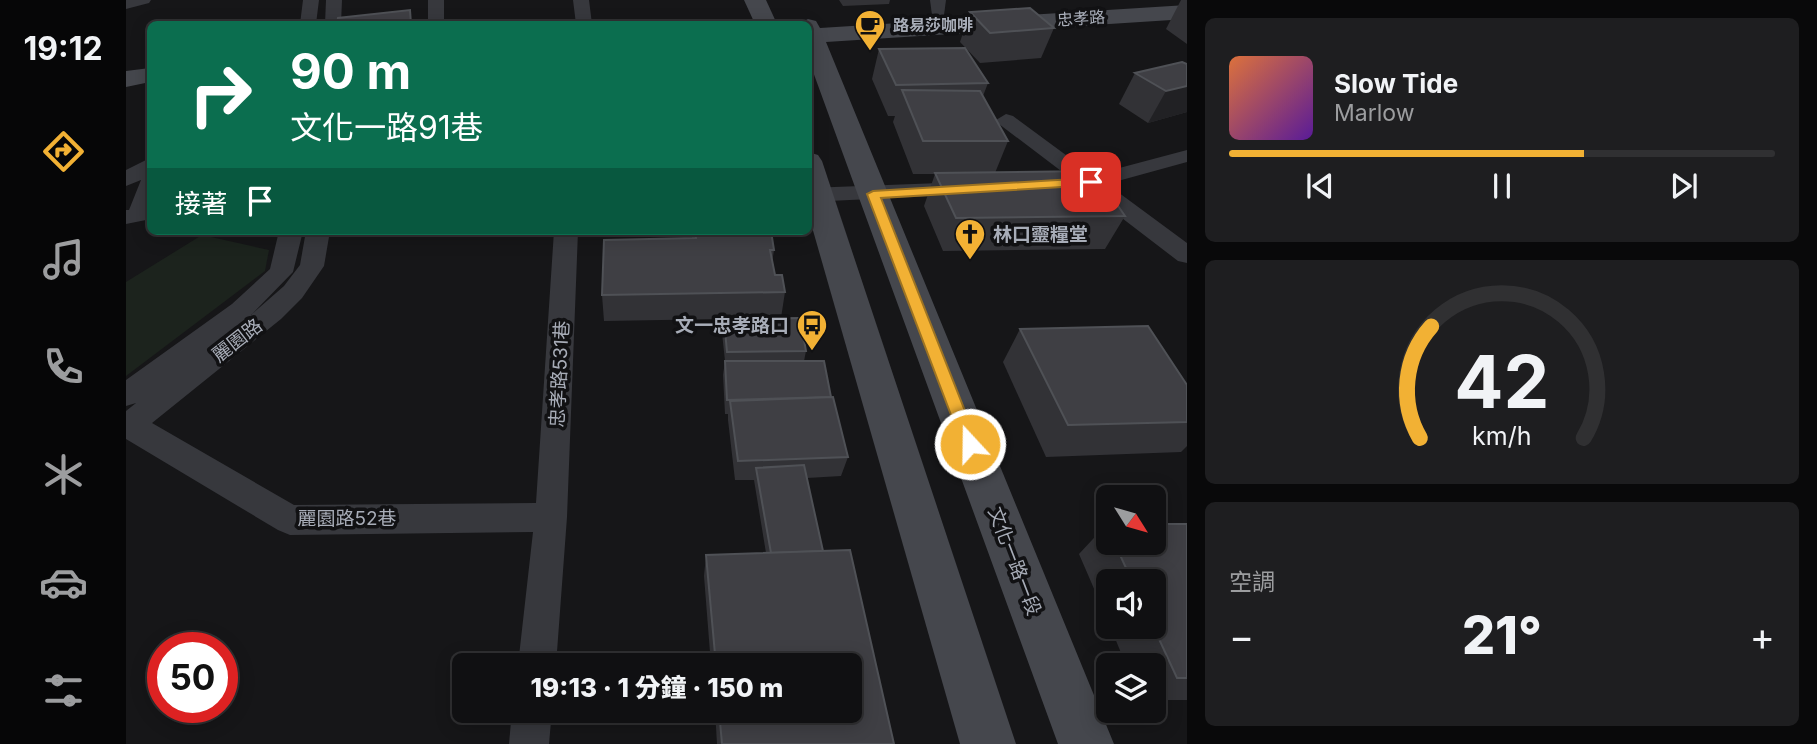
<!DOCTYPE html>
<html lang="zh-TW">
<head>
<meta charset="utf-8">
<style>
  :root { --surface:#101012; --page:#1e1e20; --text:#f1f3f6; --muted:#9c9d9f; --line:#303032; --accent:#f2b134 }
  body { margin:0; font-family:Inter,"Noto Sans TC",sans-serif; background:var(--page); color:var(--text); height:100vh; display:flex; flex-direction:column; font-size:26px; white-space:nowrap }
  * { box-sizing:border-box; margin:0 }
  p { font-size:23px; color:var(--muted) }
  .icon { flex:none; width:38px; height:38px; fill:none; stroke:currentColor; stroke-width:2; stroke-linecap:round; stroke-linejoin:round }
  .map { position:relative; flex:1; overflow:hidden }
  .side { display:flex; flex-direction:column; gap:18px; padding:18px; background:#09090a; width:630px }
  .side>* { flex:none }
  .top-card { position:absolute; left:21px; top:21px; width:665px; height:214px; border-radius:10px; box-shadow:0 4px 18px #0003,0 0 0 2px var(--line); background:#0b6e4f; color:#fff; overflow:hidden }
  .needle { width:46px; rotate:127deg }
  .buttons { position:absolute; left:970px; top:485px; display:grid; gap:14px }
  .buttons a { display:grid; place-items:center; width:70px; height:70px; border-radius:10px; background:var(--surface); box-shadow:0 4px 18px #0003,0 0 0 2px var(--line); font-size:35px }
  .speed { position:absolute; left:21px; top:632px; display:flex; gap:14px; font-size:35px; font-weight:700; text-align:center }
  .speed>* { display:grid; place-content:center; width:91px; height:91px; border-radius:50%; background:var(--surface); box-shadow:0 4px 18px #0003,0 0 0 2px var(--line); line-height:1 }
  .speed .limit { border:10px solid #d22; background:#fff; color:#111 }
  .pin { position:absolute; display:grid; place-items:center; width:60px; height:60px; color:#fff; margin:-30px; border-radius:14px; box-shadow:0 4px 10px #0006 }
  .me { position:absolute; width:77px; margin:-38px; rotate:339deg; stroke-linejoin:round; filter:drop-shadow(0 0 5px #0008) }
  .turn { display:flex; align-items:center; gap:24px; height:147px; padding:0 28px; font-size:32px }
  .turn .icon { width:91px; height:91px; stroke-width:2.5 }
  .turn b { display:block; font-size:49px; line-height:60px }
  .then { display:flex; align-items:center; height:66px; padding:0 28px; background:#0003; gap:14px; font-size:26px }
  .big { font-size:52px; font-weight:800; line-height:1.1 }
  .side .widget { flex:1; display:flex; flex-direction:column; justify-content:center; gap:10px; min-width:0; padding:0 24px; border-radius:10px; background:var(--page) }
  .side .dial { align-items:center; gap:0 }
  .dial svg { height:182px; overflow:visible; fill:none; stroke:var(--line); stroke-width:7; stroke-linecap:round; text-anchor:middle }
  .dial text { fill:var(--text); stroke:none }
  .song { display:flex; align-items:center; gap:21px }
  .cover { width:84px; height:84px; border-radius:10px; background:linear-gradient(135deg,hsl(20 70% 55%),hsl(270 70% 35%)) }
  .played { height:7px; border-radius:4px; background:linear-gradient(90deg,var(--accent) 65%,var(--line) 65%) }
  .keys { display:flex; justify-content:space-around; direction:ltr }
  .heat { display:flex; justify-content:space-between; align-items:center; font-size:38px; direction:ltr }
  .trip { position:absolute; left:326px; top:653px; width:410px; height:70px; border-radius:10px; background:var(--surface); box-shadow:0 4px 18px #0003,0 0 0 2px var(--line); font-weight:800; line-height:70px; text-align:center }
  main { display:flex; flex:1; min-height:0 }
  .tab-bar { display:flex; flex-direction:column; width:126px; justify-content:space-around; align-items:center; background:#060607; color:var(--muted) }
  .tab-bar .icon { width:49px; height:49px }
  .tab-bar .selected { color:var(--accent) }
  .tab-bar b { font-size:32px; color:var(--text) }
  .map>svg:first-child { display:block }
</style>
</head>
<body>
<main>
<nav class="tab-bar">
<b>19:12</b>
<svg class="icon selected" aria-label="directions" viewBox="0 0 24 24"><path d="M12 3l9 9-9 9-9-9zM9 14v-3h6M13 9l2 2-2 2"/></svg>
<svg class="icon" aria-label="music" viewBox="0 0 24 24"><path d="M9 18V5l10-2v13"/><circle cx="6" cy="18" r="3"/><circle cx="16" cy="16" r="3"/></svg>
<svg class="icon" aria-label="phone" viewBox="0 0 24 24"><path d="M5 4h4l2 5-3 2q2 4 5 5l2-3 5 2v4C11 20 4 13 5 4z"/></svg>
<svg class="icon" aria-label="climate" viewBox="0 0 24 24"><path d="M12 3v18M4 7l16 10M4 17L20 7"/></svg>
<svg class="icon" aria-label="car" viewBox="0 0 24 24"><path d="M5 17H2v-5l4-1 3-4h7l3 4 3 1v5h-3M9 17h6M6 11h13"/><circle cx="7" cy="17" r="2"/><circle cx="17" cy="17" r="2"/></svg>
<svg class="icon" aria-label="filters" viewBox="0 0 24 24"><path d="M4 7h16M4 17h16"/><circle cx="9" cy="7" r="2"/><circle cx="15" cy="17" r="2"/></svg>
</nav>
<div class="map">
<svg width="1061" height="744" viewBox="0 0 1061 744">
  <rect width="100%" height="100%" fill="#161618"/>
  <path fill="#1c231d" d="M76,235l67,15 -4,21 -139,105v-94z"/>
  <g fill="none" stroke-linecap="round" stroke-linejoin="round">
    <g fill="#37383d" fill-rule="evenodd">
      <path d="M0,0h25l-2,3 -23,6z"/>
      <path d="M177,0h16l-3,24h-16z"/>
      <path d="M200,0h16l-1,24h-16z"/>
      <rect x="302" y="0" width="16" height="24"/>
      <path d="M447,0h16l3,24h-16z"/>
      <path d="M804,0h16l-2,15h-12z"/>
      <path d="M880,114l7,2 80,59 94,-25v12l-80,22 80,59v20l-9,-2 -94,-72h-28l-3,-5 3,-5 13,-2 -70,-53 -3,-4z"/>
      <path d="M24,158v15l-5,4 5,-1 -1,39 -3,5 -20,4v-14h3l12,-30 -15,6v-16z"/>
      <path d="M841,182l8,2 3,5 -3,5 -167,8v-14z"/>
      <path d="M153,231h24l-10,41 -42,43 33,-29 16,-21 6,-34h24l-6,35 -22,32 -21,21 -129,104 142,82 242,-2 18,-272h24l-11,286 -11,148h-38l15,-133 -243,3 -12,-5 -152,-91v-28l10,-8 -10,3v-26l106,-76 38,-35z"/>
      <path d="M386,710h40l-3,34h-40z"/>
    </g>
    <g fill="#45474d" fill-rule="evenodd">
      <path d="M618,0h22l11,24h-22z"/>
      <path d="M1061,5v14l-361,23 288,702h-56l-250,-686v-34h-10l10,-5 8,2 4,7z"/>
      <path d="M24,68v14l-24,5v-16z"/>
      <path d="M682,152l10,3 4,6 194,583h-56l-152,-531z"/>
    </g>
  </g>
  <g fill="#323236">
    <path d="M713,0h51l-1,4 -46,2z"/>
    <path d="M1055,0h6v44l-21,-15z"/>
    <path d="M844,12l84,16 -13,30 -61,5 -20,-21z"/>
    <path d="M753,49l109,34 -5,13 25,45 -13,32 130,43 -20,33 -162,2 -19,-45 11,-32h-22l-20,-52 2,-6h-7l-16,-37z"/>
    <path d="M1061,64v48l-39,11 -29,-19 16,-31z"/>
    <path d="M566,231h79l3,19 -2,13 3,12 10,17 -4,26 -177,3 -2,-26 90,-57z"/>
    <path d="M598,319l82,32 -2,10 27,36 17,60 -7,19 -34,2 16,73 71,193h-177l-2,-34h134v-45h-138l-7,-89 2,-21 60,-2 -12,-73h-19l-7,-60v-6h-3l-2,-39 2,-14 -3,-28z"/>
    <path d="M894,329l167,56v61l-6,6 -135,5 -43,-95z"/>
    <path d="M1061,524v176h-34v-35h-27l-16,-39h43v-45h-45v40l-29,-67 27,-29h2v17h45z"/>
  </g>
  <path fill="#212124" d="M1061,86v26l-39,11 18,-32z"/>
  <g fill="#3f3f44" stroke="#4f5156" stroke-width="2">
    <path d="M904,8l24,20 -64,5 -20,-21z"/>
    <path d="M284,10l1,14h-74l1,-6z"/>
    <path d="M839,48l23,35 -92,2 -17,-36z"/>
    <path d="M1056,62l5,2v22l-21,5 -31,-18z"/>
    <path d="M776,90l78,1 28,50h-85z"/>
    <path d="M968,171l31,45 -169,2 -21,-45z"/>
    <path d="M569,231h76l3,19h-4l5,25h7l3,17 -183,3 2,-55 92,-2z"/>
    <path d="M674,318l6,33 -79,1 -3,-33z"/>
    <path d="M1022,326l39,59v37l-119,3 -48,-96z"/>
    <path d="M599,361h99l7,36 -104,3z"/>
    <path d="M707,397l15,60 -110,4 -8,-60z"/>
    <path d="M678,465l19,86 -52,2 -15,-85z"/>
    <path d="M1027,524h34v154h-10l-24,-52v-45h-21l-18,-39h39z"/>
    <path d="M724,550l44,194h-172l-3,-34h130v-45h-133l-10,-110z"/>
  </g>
  <path fill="#f2b134" stroke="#9d7322" stroke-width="2" d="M965,178l6,4 -2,3 -214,13 97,246 -2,5h-12l-97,-255 6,-3z"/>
  <defs>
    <g id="cafe-pin" transform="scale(1.575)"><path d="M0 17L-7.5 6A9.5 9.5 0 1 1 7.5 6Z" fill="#f2b134" stroke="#111113"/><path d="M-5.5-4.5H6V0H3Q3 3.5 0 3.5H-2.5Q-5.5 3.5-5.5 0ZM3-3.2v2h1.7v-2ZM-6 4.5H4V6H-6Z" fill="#111"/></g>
    <g id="church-pin" transform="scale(1.575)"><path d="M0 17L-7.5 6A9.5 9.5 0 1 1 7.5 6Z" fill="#f2b134" stroke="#111113"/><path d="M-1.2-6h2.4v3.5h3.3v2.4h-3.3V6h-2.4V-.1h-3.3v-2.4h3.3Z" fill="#111"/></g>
    <g id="bus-pin" transform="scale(1.575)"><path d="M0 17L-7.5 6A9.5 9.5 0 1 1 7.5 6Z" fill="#f2b134" stroke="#111113"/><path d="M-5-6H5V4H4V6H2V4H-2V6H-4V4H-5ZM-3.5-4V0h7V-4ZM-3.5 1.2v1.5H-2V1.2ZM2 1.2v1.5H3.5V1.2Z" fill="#111"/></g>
  </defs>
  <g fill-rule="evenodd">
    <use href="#cafe-pin" x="744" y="25"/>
    <use href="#church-pin" x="844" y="234"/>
    <use href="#bus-pin" x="686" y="325"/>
  </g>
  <g text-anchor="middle" stroke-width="7" stroke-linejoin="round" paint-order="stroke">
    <g font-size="16" fill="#a8adb8" stroke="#111113">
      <text transform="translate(955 18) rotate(-4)" y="6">忠孝路</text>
    </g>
    <g font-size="16" font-weight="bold" fill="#a8adb8" stroke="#111113" text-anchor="start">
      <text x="767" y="31">路易莎咖啡</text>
    </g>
    <g font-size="19" font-weight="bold" fill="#a8adb8" stroke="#111113" text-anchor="start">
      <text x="867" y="241">林口靈糧堂</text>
      <text x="663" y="332" text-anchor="end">文一忠孝路口</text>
    </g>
    <g font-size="19" fill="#a8adb8" stroke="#111113">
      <text transform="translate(111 340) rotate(-38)" y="7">麗園路</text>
      <text transform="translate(433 374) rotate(-87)" y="7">忠孝路531巷</text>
      <text x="221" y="525">麗園路52巷</text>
      <text transform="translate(889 561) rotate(69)" y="7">文化一路一段</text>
    </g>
  </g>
</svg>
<div class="buttons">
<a><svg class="needle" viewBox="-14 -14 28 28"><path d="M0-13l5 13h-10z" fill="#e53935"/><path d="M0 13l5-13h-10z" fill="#9c9d9f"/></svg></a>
<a><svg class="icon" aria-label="sound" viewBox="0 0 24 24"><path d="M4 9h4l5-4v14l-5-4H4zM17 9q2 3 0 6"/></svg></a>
<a><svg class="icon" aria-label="layers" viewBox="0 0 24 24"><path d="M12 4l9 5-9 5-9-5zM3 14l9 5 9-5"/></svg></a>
</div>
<div class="speed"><div class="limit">50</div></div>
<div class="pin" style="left:965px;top:182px;background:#d93025"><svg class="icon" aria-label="arrive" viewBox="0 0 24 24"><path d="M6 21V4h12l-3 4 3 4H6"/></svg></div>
<svg class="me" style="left:844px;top:444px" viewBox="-20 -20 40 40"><circle r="17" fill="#f2b134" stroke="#fff" stroke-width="3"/><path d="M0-11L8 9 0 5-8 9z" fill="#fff"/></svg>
<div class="trip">19:13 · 1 分鐘 · 150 m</div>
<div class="top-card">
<div class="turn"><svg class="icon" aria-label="right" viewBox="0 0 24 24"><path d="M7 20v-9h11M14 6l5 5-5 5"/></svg><div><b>90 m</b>文化一路91巷</div></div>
<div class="then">接著<svg class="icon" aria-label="arrive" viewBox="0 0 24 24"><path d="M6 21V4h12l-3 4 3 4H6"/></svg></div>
</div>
</div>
<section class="side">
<div class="widget">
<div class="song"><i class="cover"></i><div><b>Slow Tide</b><p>Marlow</p></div></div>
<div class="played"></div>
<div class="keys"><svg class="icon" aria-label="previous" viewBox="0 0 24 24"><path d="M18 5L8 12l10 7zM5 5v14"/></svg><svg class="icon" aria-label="pause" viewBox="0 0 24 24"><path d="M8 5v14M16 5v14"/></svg><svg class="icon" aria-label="next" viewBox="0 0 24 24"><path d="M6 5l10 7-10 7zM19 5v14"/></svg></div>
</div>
<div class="widget dial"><svg viewBox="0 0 100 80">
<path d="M14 69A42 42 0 1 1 86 69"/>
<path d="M14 69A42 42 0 0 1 19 20" stroke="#f2b134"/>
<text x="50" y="56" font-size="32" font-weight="700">42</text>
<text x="50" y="72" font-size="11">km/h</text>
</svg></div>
<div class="widget"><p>空調</p>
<div class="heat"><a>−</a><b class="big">21°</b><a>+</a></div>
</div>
</section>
</main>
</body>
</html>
